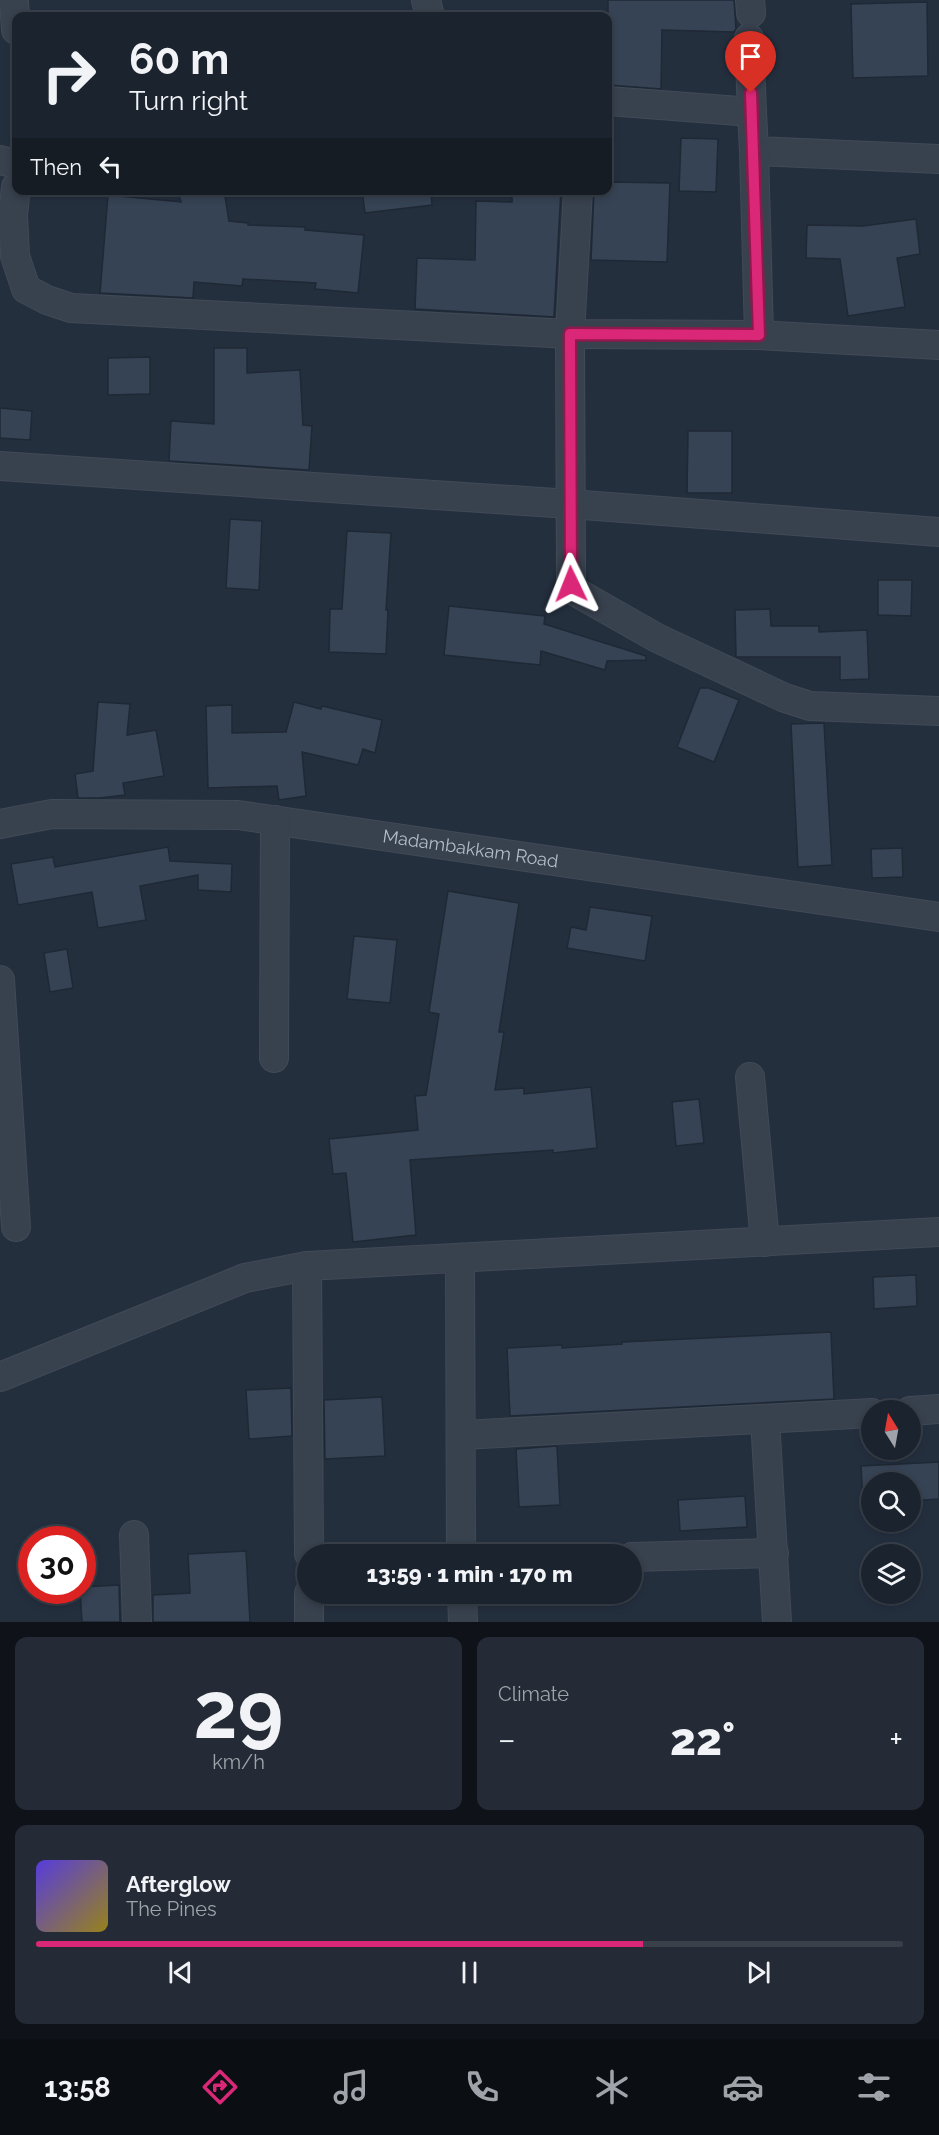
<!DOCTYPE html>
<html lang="en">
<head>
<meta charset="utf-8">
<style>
  :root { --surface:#1b232e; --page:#242b36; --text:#f1f3f6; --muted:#a0a4aa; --line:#39404a; --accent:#db2777 }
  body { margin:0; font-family:Raleway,sans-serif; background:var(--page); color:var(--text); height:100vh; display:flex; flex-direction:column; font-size:22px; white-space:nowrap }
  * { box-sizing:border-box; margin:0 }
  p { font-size:20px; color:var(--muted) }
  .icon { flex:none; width:33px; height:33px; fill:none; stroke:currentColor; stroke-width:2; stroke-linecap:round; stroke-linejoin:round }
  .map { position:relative; height:1622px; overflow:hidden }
  .drawer { display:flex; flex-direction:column; gap:15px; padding:15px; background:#0f1319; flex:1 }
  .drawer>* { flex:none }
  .guide { position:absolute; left:12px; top:12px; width:600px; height:183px; border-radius:12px; box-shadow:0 3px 9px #0003,0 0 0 2px var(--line); background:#1b232e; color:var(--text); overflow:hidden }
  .needle { width:39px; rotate:349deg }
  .fabs { position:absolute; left:861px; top:1400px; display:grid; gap:12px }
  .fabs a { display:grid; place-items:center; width:60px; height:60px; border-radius:50%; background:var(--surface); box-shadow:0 3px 9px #0003,0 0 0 2px var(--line); font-size:30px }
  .speed { position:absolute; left:18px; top:1526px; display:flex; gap:12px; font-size:30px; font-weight:700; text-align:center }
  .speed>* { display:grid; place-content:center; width:78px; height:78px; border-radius:50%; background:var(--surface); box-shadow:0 3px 9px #0003,0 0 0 2px var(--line); line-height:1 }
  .speed .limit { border:9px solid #d22; background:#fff; color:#111 }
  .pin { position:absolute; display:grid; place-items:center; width:51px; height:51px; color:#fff; margin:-62px -26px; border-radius:50% 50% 50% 0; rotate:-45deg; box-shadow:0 0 6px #0007 }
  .pin .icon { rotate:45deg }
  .me { position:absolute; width:66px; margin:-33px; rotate:358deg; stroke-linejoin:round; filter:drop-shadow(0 0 4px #0008) }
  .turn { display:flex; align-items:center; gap:21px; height:126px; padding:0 18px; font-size:27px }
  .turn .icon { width:78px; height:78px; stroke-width:2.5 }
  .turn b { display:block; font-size:42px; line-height:51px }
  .then { display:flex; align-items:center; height:57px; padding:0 18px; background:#0003; gap:12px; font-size:22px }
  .big { font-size:45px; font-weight:800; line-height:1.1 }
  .drawer .card { flex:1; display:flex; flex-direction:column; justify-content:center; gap:9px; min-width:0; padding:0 21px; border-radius:12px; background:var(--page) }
  .drawer .dial { align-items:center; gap:0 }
  .dial b { font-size:78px; line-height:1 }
  .song { display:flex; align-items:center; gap:18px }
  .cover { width:72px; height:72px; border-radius:9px; background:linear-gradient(135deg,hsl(250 70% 55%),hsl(50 70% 35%)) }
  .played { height:6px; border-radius:3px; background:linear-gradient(90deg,var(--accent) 70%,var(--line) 70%) }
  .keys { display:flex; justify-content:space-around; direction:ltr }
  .heat { display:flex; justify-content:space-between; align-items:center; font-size:33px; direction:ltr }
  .drawer .tiles { flex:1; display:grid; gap:15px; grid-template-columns:1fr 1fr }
  .card:last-child { grid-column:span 2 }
  .trip { position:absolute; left:297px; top:1544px; width:345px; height:60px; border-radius:30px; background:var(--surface); box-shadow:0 3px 9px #0003,0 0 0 2px var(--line); font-weight:800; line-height:60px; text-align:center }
  .tab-bar { display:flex; height:96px; justify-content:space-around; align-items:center; background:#0b0e12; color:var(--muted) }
  .tab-bar .icon { width:42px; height:42px }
  .tab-bar .selected { color:var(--accent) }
  .tab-bar b { font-size:27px; color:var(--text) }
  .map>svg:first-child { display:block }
</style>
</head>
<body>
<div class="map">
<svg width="939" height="1622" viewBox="0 0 939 1622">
  <rect width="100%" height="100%" fill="#242f3e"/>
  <g fill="#364354" stroke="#1f2835" stroke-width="1.5">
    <path d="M608,0h126l2,29 -2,3 -72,-2 -1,59 -53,-4z"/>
    <path d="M927,2l1,74 -75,2 -2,-74z"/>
    <path d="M681,138l37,1 -2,53 -37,-1z"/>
    <path d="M608,182l62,1 -3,79 -76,-2 3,-70h14z"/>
    <path d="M177,190h47l5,31 19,2v2l57,2v3l59,5 -6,58 -43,-4 1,-6 -73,-4 -1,7 -48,-4 -1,16 -93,-5 8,-98 73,7z"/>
    <path d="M362,190h69l1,15 -67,8z"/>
    <path d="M512,190h49l-7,127 -139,-8 2,-51 58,2 1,-59 36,1z"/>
    <path d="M916,219l4,35 -23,4 8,49 -57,9 -8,-57 -34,-1 1,-33 56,1z"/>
    <path d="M214,348h33v25l53,-3 3,55 9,1 -3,44 -140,-9 2,-40 43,3z"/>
    <path d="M150,357v37l-42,1v-37z"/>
    <path d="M0,408l32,3 -2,29 -30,-2z"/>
    <path d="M688,431h44v62h-45z"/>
    <path d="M230,519l32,2 -3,69 -33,-2z"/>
    <path d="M347,531l44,2 -5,77h2l-2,44 -57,-2 1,-43h12z"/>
    <path d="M878,580h34l-1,36 -33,-1z"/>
    <path d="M449,606l96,10 -1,8 102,32v4l-39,1 -2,9 -64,-19 -1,14 -96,-10z"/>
    <path d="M770,609l1,17h48v6l48,-2 2,49 -29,1v-23h-104l-1,-47z"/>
    <path d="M700,688h9l30,12 -25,62 -37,-15z"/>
    <path d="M98,702l32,2 -3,31 29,-5 8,46 -41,7 2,12 -25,3h-22l-3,-24 18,-3z"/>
    <path d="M294,702l27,7 1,-3 60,14 -7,33 -12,-4 -5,16 -56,-13 4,44 -27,4 -2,-14 -69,2 -2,-82 26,-1v28l54,-1z"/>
    <path d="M824,723l8,142 -34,2 -7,-143z"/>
    <path d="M168,847l2,14 62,3 -1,28 -33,-2v-15l-58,11 6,34 -48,8 -6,-36 -74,13 -7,-41 42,-7 2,10z"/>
    <path d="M902,848l1,29 -31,1 -1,-29z"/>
    <path d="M448,891l71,12 -20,129h5l-9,58 29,-2v6l67,-7 6,61 -44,5v-3l-143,10 6,75 -63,7 -7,-69 -13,1 -4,-35 89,-9 -3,-34 11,-1 13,-81 -10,-2z"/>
    <path d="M590,907l62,9 -7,45 -78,-13 4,-21 15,3z"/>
    <path d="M354,936l43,4 -7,63 -43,-4z"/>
    <path d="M67,949l6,39 -23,4 -6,-39z"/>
    <path d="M699,1099l5,44 -28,3 -4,-44z"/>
    <path d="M916,1275l1,31 -43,3 -1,-32z"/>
    <path d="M831,1332l3,67 -324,17 -3,-68 55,-3v3l60,-4v-2z"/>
    <path d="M291,1388l1,48 -43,3 -3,-49z"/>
    <path d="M382,1397l3,59 -60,3 -1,-59z"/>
    <path d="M557,1446l3,59 -41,2 -3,-58z"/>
    <path d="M939,1462v37l-29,2v-19h-38v21h-9l-2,-37z"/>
    <path d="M745,1496l2,31 -67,4 -2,-31z"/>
    <path d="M246,1551l4,71h-97v-27l37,-2 -2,-39z"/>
    <path d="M119,1585l1,37h-38l-2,-32h2v-3z"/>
  </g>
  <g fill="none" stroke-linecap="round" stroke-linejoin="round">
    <g stroke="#414a57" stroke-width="30">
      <g id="minor">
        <path d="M426,0l4,16"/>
        <path d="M750,0l1,13"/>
        <path d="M14,2l2,28"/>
        <path d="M749,38l3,74"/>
        <path d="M608,101l144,11 2,39 185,8"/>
        <path d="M754,151l5,184"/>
        <path d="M0,160l16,4"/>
        <path d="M16,187l-3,28 2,41 11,33 21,11 24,8 499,26 189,1 180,10"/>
        <path d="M578,190l-8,144 1,241v9l5,8 81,46 128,60 25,8 129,5"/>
        <path d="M0,466l570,38 369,28"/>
        <path id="s1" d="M0,824l52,-10 186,1 701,102"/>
        <path d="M0,980l16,247"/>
        <path d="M274,1058l1,-238"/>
        <path d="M750,1077l15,165"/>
        <path d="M460,1259l1,295"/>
        <path d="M307,1266l2,288"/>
        <path d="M0,1377l245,-99 62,-12 632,-34"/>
        <path d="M910,1411l29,-2"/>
        <path d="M765,1419l12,203"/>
        <path d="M462,1435l410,-22"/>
        <path d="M134,1535l3,87"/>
        <path d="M632,1557l142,-4"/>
        <path d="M309,1593v29"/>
        <path d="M462,1593l1,29"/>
      </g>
    </g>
    <use href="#minor" stroke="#38414e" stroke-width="28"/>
  </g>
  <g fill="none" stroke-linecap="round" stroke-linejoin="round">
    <g stroke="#8e194d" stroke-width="15">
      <path id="route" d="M571,584l-1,-250 189,1 -8,-242"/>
    </g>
    <use href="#route" stroke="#db2777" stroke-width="10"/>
  </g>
  <g text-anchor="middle" stroke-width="6" stroke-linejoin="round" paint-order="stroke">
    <g font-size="18" fill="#b4bcc9" stroke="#1d2633">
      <text dy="6" stroke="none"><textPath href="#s1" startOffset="474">Madambakkam Road</textPath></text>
    </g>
  </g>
</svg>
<div class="fabs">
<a><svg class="needle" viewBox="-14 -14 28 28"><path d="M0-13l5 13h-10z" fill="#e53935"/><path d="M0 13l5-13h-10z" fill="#a0a4aa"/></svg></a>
<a><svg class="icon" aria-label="search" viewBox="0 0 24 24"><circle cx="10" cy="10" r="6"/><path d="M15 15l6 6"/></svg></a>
<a><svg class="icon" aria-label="layers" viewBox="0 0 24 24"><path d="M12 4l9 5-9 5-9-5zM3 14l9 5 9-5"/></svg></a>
</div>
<div class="speed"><div class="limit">30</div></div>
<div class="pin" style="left:751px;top:93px;background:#d93025"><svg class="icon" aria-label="arrive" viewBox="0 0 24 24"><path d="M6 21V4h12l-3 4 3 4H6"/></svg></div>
<svg class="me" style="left:571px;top:584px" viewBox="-20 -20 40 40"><path d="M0-17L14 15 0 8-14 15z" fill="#db2777" stroke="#fff" stroke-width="4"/></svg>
<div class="trip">13:59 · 1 min · 170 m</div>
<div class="guide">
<div class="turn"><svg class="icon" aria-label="right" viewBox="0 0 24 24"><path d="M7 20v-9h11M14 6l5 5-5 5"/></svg><div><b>60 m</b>Turn right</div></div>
<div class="then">Then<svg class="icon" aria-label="left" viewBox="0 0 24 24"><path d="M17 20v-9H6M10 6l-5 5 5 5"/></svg></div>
</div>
</div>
<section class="drawer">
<div class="tiles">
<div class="card dial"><b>29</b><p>km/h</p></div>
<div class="card"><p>Climate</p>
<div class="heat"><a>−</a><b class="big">22°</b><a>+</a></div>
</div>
<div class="card">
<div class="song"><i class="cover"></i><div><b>Afterglow</b><p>The Pines</p></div></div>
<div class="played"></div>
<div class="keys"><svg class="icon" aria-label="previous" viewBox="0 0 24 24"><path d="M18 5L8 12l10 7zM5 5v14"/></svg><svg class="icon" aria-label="pause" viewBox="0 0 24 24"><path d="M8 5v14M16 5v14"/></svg><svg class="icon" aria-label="next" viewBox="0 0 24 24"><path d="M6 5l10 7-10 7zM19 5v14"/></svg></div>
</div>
</div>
</section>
<nav class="tab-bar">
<b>13:58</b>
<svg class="icon selected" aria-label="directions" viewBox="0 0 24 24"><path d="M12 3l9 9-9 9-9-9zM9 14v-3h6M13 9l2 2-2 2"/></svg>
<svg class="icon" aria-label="music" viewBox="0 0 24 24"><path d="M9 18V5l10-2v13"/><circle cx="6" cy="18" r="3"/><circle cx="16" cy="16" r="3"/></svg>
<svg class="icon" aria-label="phone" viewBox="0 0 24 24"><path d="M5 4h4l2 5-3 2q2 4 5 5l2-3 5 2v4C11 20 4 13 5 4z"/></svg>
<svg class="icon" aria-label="climate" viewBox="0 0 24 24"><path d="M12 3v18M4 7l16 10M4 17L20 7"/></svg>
<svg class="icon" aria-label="car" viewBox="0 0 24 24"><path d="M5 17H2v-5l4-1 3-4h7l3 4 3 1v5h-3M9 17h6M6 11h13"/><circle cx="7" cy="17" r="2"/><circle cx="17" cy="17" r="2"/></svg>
<svg class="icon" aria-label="filters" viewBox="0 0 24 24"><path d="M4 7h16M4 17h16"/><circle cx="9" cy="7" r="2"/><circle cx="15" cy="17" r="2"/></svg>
</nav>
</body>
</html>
